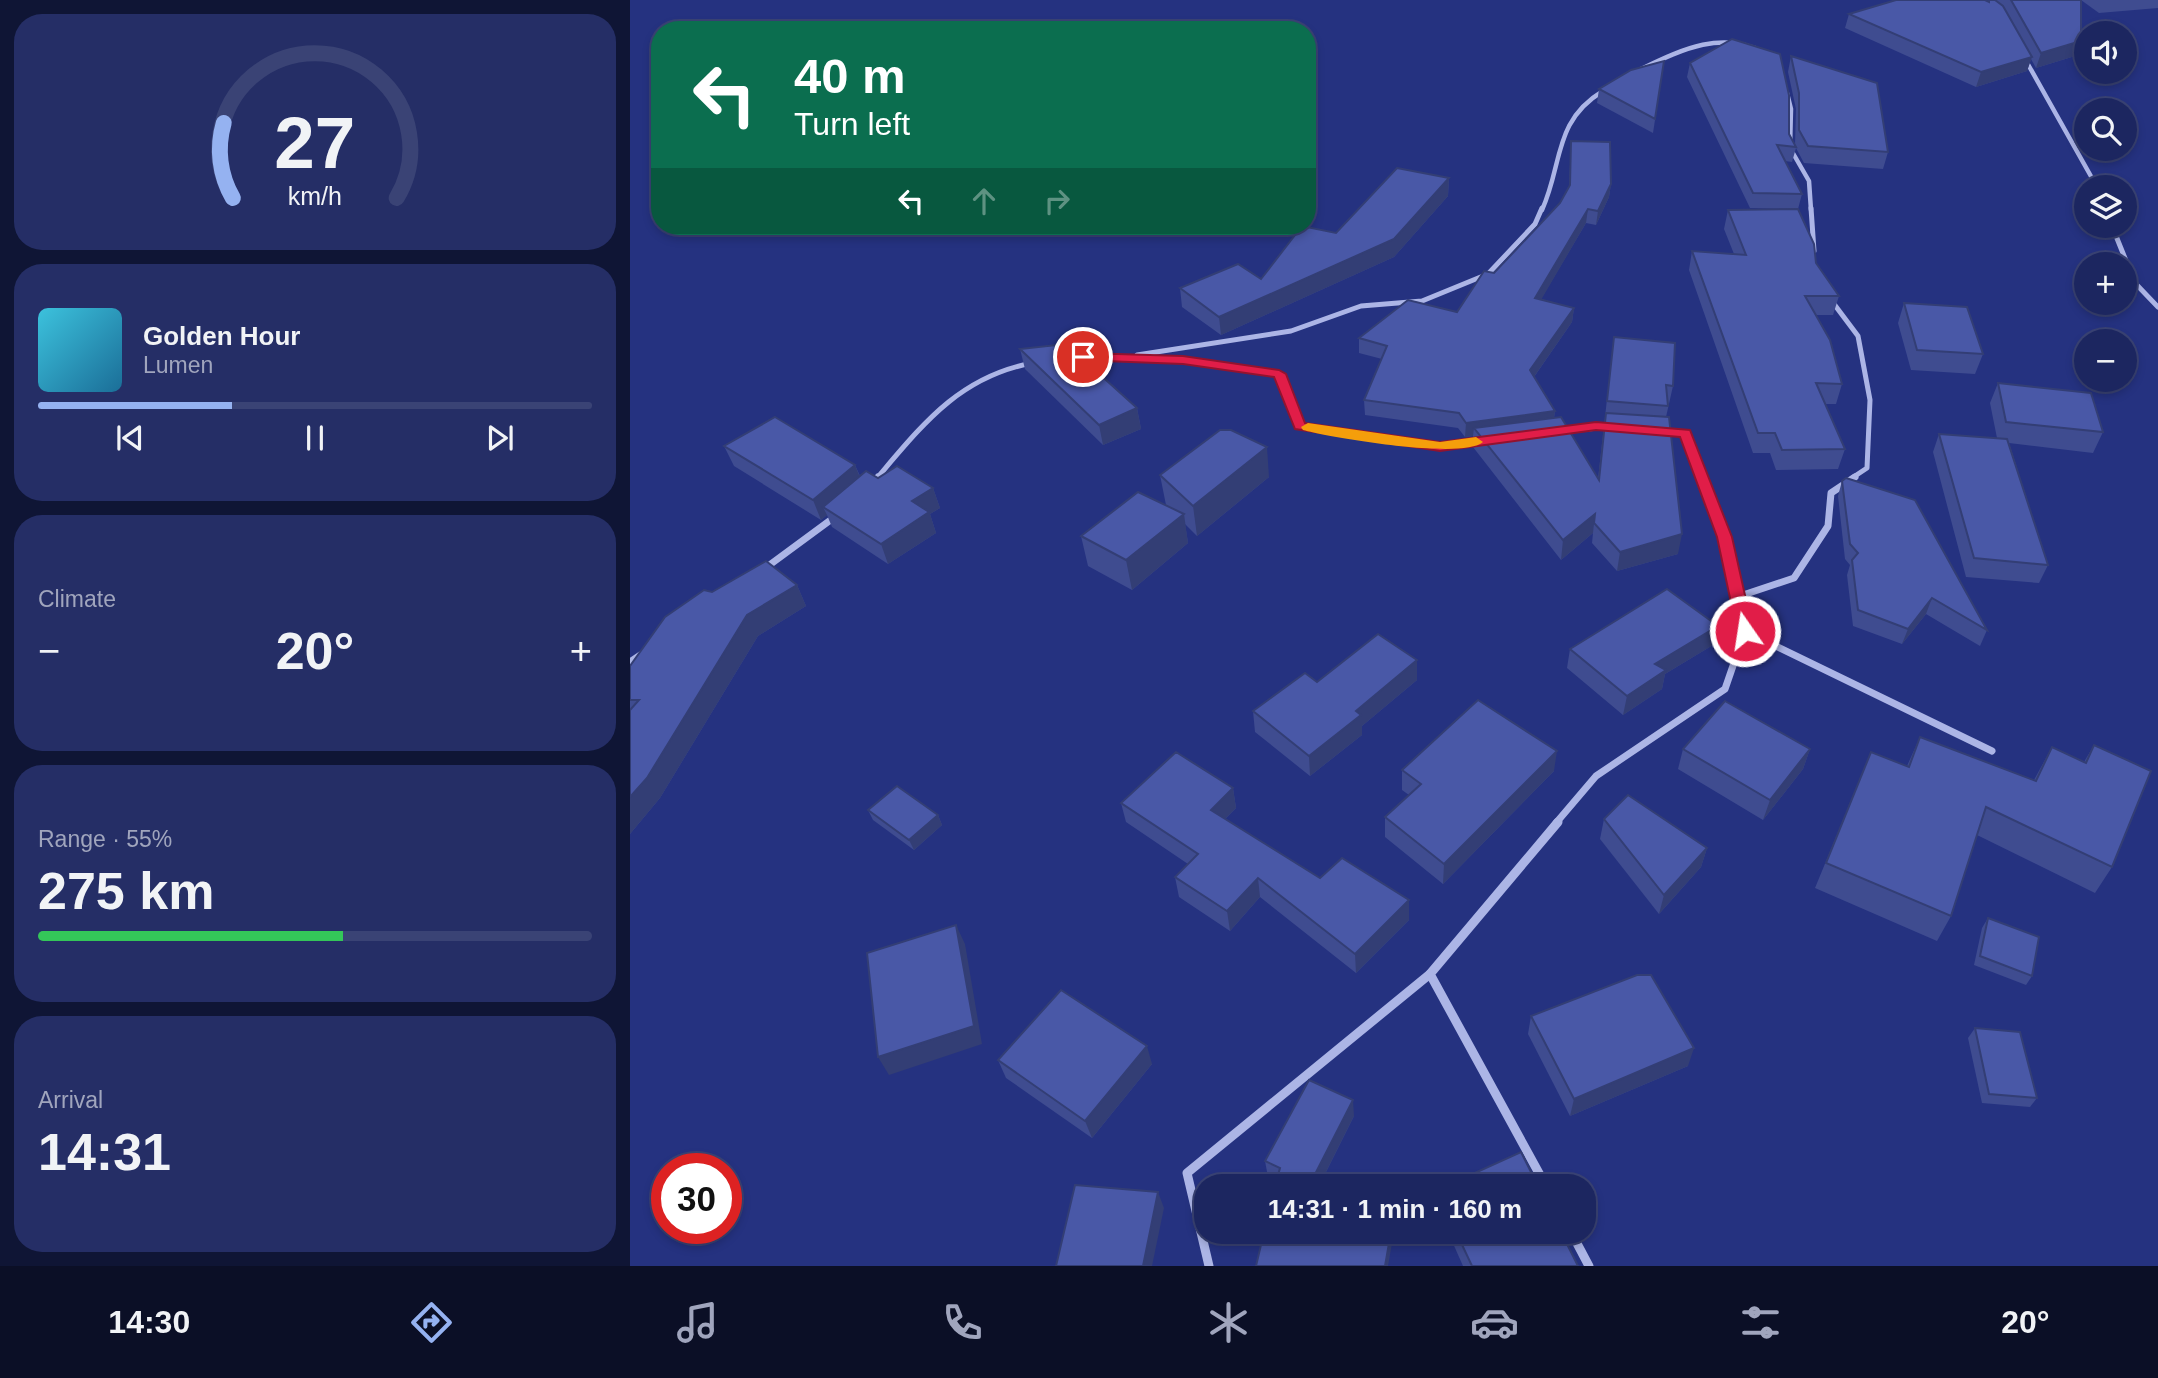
<!DOCTYPE html>
<html lang="en">
<head>
<meta charset="utf-8">
<style>
  :root { --surface:#1c2660; --page:#252e66; --text:#f1f3f6; --muted:#a0a5bd; --line:#3a4375; --accent:#95b2f1 }
  body { margin:0; font-family:Arial,sans-serif; background:var(--page); color:var(--text); height:100vh; display:flex; flex-direction:column; font-size:26px; white-space:nowrap }
  * { box-sizing:border-box; margin:0 }
  p { font-size:23px; color:var(--muted) }
  .icon { flex:none; width:38px; height:38px; fill:none; stroke:currentColor; stroke-width:2; stroke-linecap:round; stroke-linejoin:round }
  .map { position:relative; flex:1; overflow:hidden }
  .panel { display:flex; flex-direction:column; gap:14px; padding:14px; background:#0f1535; width:630px }
  .panel>* { flex:none }
  .banner { position:absolute; left:21px; top:21px; width:665px; height:214px; border-radius:28px; box-shadow:0 4px 10px #0003,0 0 0 2px var(--line); background:#0b6e4f; color:#fff; overflow:hidden }
  .tools { position:absolute; left:1444px; top:21px; display:grid; gap:14px }
  .tools a { display:grid; place-items:center; width:63px; height:63px; border-radius:50%; background:var(--surface); box-shadow:0 4px 10px #0003,0 0 0 2px var(--line); font-size:35px }
  .speed { position:absolute; left:21px; top:1153px; display:flex; gap:14px; font-size:35px; font-weight:700; text-align:center }
  .speed>* { display:grid; place-content:center; width:91px; height:91px; border-radius:50%; background:var(--surface); box-shadow:0 4px 10px #0003,0 0 0 2px var(--line); line-height:1 }
  .speed .limit { border:10px solid #d22; background:#fff; color:#111 }
  .pin { position:absolute; display:grid; place-items:center; width:60px; height:60px; color:#fff; margin:-30px; border:4px solid #fff; border-radius:50%; box-shadow:0 2px 7px #0007 }
  .me { position:absolute; width:77px; margin:-38px; rotate:347deg; stroke-linejoin:round; filter:drop-shadow(0 0 5px #0008) }
  .turn { display:flex; align-items:center; gap:24px; height:147px; padding:0 28px; font-size:32px }
  .turn .icon { width:91px; height:91px; stroke-width:2.5 }
  .turn b { display:block; font-size:49px; line-height:60px }
  .lanes { display:flex; align-items:center; height:66px; padding:0 28px; background:#0003; justify-content:center; gap:35px; direction:ltr }
  .lanes .off { opacity:.35 }
  .big { font-size:52px; font-weight:600; line-height:1.1 }
  .panel .widget { flex:1; display:flex; flex-direction:column; justify-content:center; gap:10px; min-width:0; padding:0 24px; border-radius:28px; background:var(--page) }
  .panel .dial { align-items:center; gap:0 }
  .dial svg { height:182px; overflow:visible; fill:none; stroke:var(--line); stroke-width:7; stroke-linecap:round; text-anchor:middle }
  .dial text { fill:var(--text); stroke:none }
  .song { display:flex; align-items:center; gap:21px }
  .cover { width:84px; height:84px; border-radius:10px; background:linear-gradient(135deg,hsl(190 70% 55%),hsl(200 70% 35%)) }
  .played { height:7px; border-radius:4px; background:linear-gradient(90deg,var(--accent) 35%,var(--line) 35%) }
  .keys { display:flex; justify-content:space-around; direction:ltr }
  .heat { display:flex; justify-content:space-between; align-items:center; font-size:38px; direction:ltr }
  .charge { height:10px; border-radius:5px; background:linear-gradient(90deg,#34c759 55%,var(--line) 0) }
  .trip { position:absolute; left:564px; top:1174px; width:402px; height:70px; border-radius:28px; background:var(--surface); box-shadow:0 4px 10px #0003,0 0 0 2px var(--line); font-weight:600; line-height:70px; text-align:center }
  .menu { display:flex; height:112px; justify-content:space-around; align-items:center; background:#0b0f26; color:var(--muted) }
  .menu .icon { width:49px; height:49px }
  .menu .current { color:var(--accent) }
  .menu b { font-size:32px; color:var(--text) }
  main { display:flex; flex:1; min-height:0 }
  .map>svg:first-child { display:block }
</style>
</head>
<body>
<main>
<section class="panel">
<div class="widget dial"><svg viewBox="0 0 100 80">
<path d="M14 69A42 42 0 1 1 86 69"/>
<path d="M14 69A42 42 0 0 1 10 36" stroke="#95b2f1"/>
<text x="50" y="56" font-size="32" font-weight="700">27</text>
<text x="50" y="72" font-size="11">km/h</text>
</svg></div>
<div class="widget">
<div class="song"><i class="cover"></i><div><b>Golden Hour</b><p>Lumen</p></div></div>
<div class="played"></div>
<div class="keys"><svg class="icon" aria-label="previous" viewBox="0 0 24 24"><path d="M18 5L8 12l10 7zM5 5v14"/></svg><svg class="icon" aria-label="pause" viewBox="0 0 24 24"><path d="M8 5v14M16 5v14"/></svg><svg class="icon" aria-label="next" viewBox="0 0 24 24"><path d="M6 5l10 7-10 7zM19 5v14"/></svg></div>
</div>
<div class="widget"><p>Climate</p>
<div class="heat"><a>−</a><b class="big">20°</b><a>+</a></div>
</div>
<div class="widget"><p>Range · 55%</p><b class="big">275 km</b><div class="charge"></div></div>
<div class="widget"><p>Arrival</p><b class="big">14:31</b></div>
</section>
<div class="map">
<svg width="1528" height="1266" viewBox="0 0 1528 1266">
  <rect width="100%" height="100%" fill="#253280"/>
  <g fill="none" stroke-linecap="round" stroke-linejoin="round">
    <g stroke="#acb5e6" stroke-width="4.5">
      <path d="M1395,59l72,128"/>
      <path d="M1011,69c40,-19 80,-39 123,-17"/>
      <path d="M1157,93l4,16 -1,39 19,33 2,29"/>
      <path d="M912,210c21,-46 11,-89 61,-119"/>
    </g>
    <g stroke="#acb5e6" stroke-width="5">
      <path d="M1181,208l3,43"/>
      <path d="M1482,226l23,57 23,24"/>
      <path d="M1201,300l27,36 12,64 -3,68 -15,10"/>
      <path d="M507,355l154,-24 70,-25 61,-5 66,-27 47,-50 7,-16"/>
      <path d="M442,358l111,2 96,14 21,52 140,20 40,-5"/>
      <path d="M931,431l51,-4"/>
      <path d="M1032,431l24,2 17,45"/>
      <path d="M247,478c46,-54 82,-101 155,-115"/>
    </g>
    <g stroke="#acb5e6" stroke-width="7">
      <path d="M241,485l7,-8"/>
      <path d="M134,569l72,-53"/>
      <path d="M1107,597l57,-19 34,-52 3,-33 24,-16"/>
      <path d="M1115,631l247,120"/>
      <path d="M0,662l12,-8"/>
      <path d="M926,823l40,-47 129,-87 20,-58 -21,-94 -22,-60"/>
    </g>
    <g stroke="#acb5e6" stroke-width="9">
      <path d="M916,1186l-116,-212 128,-152"/>
      <path d="M941,1232l18,34"/>
      <path d="M579,1266l-22,-93 243,-199"/>
    </g>
  </g>
  <g fill="#3f4c90">
    <path d="M1359,0h92l-6,56 -39,12 -5,-9 -4,12 -51,16 -131,-59 4,-14 140,-12z"/>
    <path d="M1451,0h77v8l-59,5z"/>
    <path d="M1161,56l97,96 -5,17 -79,-6 -8,-15 -4,14 -7,-1 17,33 -4,15 -48,-1 -63,-131 3,-14 99,71 6,11 1,-36 -8,-37z"/>
    <path d="M1034,61l-11,72 -56,-30 2,-14z"/>
    <path d="M941,141l40,43 -2,13 -13,28 -10,-2 -45,76 33,9 -2,14 -38,55 21,34 -1,7 44,61 16,-142 59,49 -7,31 12,137 -61,17 -25,-28 1,-10 -32,27 -88,-113v-11l-8,1 -7,-9 -93,-13 -1,-15 18,-41 -23,-6v-15l98,-26 103,-109 9,-16z"/>
    <path d="M819,178l-1,18 -54,61 -173,78 -39,-28 -2,-19 81,-9 75,-46z"/>
    <path d="M1098,210l88,53 23,33 -6,19h-17l26,69 -6,20h-11l20,45 -7,20 -62,1 -6,-17h-17l-64,-183 3,-19 42,3 -10,-25z"/>
    <path d="M1274,303l79,51 -8,20 -64,-4 -13,-47z"/>
    <path d="M390,349l117,59 4,21 -38,16 -78,-76z"/>
    <path d="M1368,383l105,49 -10,21 -84,-10 39,122 -9,18 -73,-6 -33,-125 6,-18 58,4 -7,-35z"/>
    <path d="M94,446l131,19 5,11 18,2 55,10 7,20 -10,6 6,19 -48,31 -56,-37 -5,-12 -6,5 -87,-54z"/>
    <path d="M530,475l109,2 -72,59 -12,-12 3,19 -56,47 -44,-24 -7,-30 85,-31z"/>
    <path d="M1212,481l145,149 -7,16 -54,-32 -24,30 -49,-18 -6,-51 3,-10 -5,-6 -7,-63z"/>
    <path d="M167,585l9,21 -48,30 -98,162 -30,36v-168l82,-74z"/>
    <path d="M1083,645l-48,29 -3,15 -39,26 -56,-47 3,-19z"/>
    <path d="M787,680l-55,46v9l-52,41 -55,-44 -2,-21 64,-29z"/>
    <path d="M1290,737l114,43 18,-33 32,15 10,-17 18,122 -17,26 -118,-58 -26,81 -14,25 -122,-53 56,-136 36,14z"/>
    <path d="M1053,749h127l-7,20 -40,51 -85,-51z"/>
    <path d="M772,770l152,1 -111,113 -58,-47v-20l24,-22 -7,-5z"/>
    <path d="M603,788l3,20 -11,11 95,59 89,22v20l-53,53 -96,-76 -30,34 -51,-34 -4,-20 13,-13 -62,-42 -5,-19z"/>
    <path d="M238,810l70,5 4,10 -28,25 -41,-30z"/>
    <path d="M974,819l103,29 -6,19 -42,47 -59,-75z"/>
    <path d="M1358,918l44,58 -6,9 -52,-20 8,-37z"/>
    <path d="M901,1016l157,50 -118,50 -42,-82z"/>
    <path d="M1345,1028l62,70 -7,9 -48,-4 -14,-65z"/>
    <path d="M368,1060l154,4 -60,74 -86,-60z"/>
    <path d="M724,1116l-35,70h-44l2,-5 -9,-4 -3,-16z"/>
    <path d="M818,1232h113l17,34h-115z"/>
  </g>
  <g fill="#333e75">
    <path d="M1451,41l-6,15 -39,12 5,-15z"/>
    <path d="M1402,57l-5,14 -51,16 5,-15z"/>
    <path d="M819,178l-1,18 -54,61 -173,78 -2,-18z"/>
    <path d="M981,184l-2,13 -13,28 2,-14z"/>
    <path d="M958,209l-2,14 -52,89 1,-14z"/>
    <path d="M944,308l-2,14 -43,62 1,-14z"/>
    <path d="M507,408l4,21 -38,16 -4,-20z"/>
    <path d="M925,411l-2,15 -79,2 -1,8 -8,1 1,-14z"/>
    <path d="M637,447l2,30 -72,59 -4,-30z"/>
    <path d="M225,465l8,20 -40,22 4,8 -6,5 -8,-20z"/>
    <path d="M303,488l7,20 -10,6 6,19 -48,31 -7,-20 31,-43z"/>
    <path d="M554,514l4,29 -56,47 -6,-30z"/>
    <path d="M965,514l-2,19 -32,27 2,-20z"/>
    <path d="M1052,534l-4,20 -61,17 3,-19z"/>
    <path d="M167,585l9,21 -48,30 -98,162 -30,36v-37l117,-182z"/>
    <path d="M1302,598l-6,16 -24,30 6,-15z"/>
    <path d="M1088,626l-5,19 -48,29 -3,15 -39,26 4,-19 28,-32z"/>
    <path d="M787,660v20l-55,46v9l-52,41 -1,-20 47,-45z"/>
    <path d="M1180,749l-7,20 -40,51 7,-20z"/>
    <path d="M927,751l-3,20 -111,113 1,-20z"/>
    <path d="M603,788l3,20 -22,22 -3,-20z"/>
    <path d="M308,815l4,10 -28,25 -5,-10z"/>
    <path d="M1077,848l-6,19 -42,47 5,-19z"/>
    <path d="M628,878l2,19 -30,34 -3,-20z"/>
    <path d="M779,900v20l-53,53 -1,-19z"/>
    <path d="M326,925l9,19 17,100 -93,31 -11,-18z"/>
    <path d="M517,1046l5,18 -60,74 -7,-17z"/>
    <path d="M1064,1048l-6,18 -118,50 4,-17z"/>
    <path d="M723,1100l1,16 -35,70h-10z"/>
    <path d="M528,1192l6,16 -12,58h-9z"/>
    <path d="M761,1232h3l-6,34h-3z"/>
  </g>
  <g fill="#4958a7" stroke="#333e75" stroke-width="2">
    <path d="M1266,0h89l4,2v-2h6l8,6 29,51 -51,15 -132,-58z"/>
    <path d="M1381,0h70v41l-40,12z"/>
    <path d="M1102,39l48,15 9,41v39l7,13 -19,-2 25,49 -49,-1 -63,-130z"/>
    <path d="M1161,56l86,27 11,69 -80,-6 -9,-16v-37z"/>
    <path d="M1034,61l-9,58 -56,-30 32,-19z"/>
    <path d="M941,141l39,1 1,42 -13,27 -10,-2 -53,89 39,10 -44,62 25,41 -89,12 -7,-10 -95,-13 23,-54 -28,-8 49,-38 49,12 27,-41 10,2 66,-70 10,-18z"/>
    <path d="M767,168l52,10 -55,61 -175,78 -39,-29 58,-24 23,15 41,-53 34,7z"/>
    <path d="M1168,209l16,35 2,19 23,33h-34l25,44 12,44 -26,-1 29,66 -63,1 -7,-17h-17l-66,-182 54,4 -18,-45z"/>
    <path d="M1274,303l63,4 16,47 -66,-4z"/>
    <path d="M984,337l61,6 -2,43 -7,-1 2,21 -61,-5z"/>
    <path d="M436,344l71,64 -38,17 -79,-76z"/>
    <path d="M1368,383l93,10 12,39 -97,-10z"/>
    <path d="M976,413l63,4 13,117 -62,18 -26,-29 1,-9 -32,26 -89,-112 87,-11 38,63z"/>
    <path d="M145,417l80,48 -42,35 -89,-54z"/>
    <path d="M590,430h11l36,17 -74,59 -33,-31z"/>
    <path d="M1309,434l68,5 41,126 -74,-7z"/>
    <path d="M267,466l36,22 -21,13 17,11 -48,32 -58,-37 43,-36 12,7z"/>
    <path d="M1216,478l69,22 72,130 -55,-32 -24,31 -50,-19 -6,-50 6,-7 -8,-9 -8,-63z"/>
    <path d="M508,492l46,22 -58,46 -45,-24z"/>
    <path d="M136,561l31,24 -50,30 -100,163 -17,19v-87l9,-10h-9v-34l35,-49 39,-27 8,2z"/>
    <path d="M1037,589l51,37 -63,38 11,6 -39,26 -57,-47z"/>
    <path d="M748,634l39,26 -61,51 5,4 -52,41 -56,-45 52,-38 12,9z"/>
    <path d="M848,700l79,51 -113,113 -59,-47 36,-33 -19,-14z"/>
    <path d="M1095,701l85,48 -40,51 -87,-51z"/>
    <path d="M1290,737l116,44 16,-34 34,16 8,-18 57,26 -39,96 -126,-60 -35,109 -125,-53 45,-111 38,15z"/>
    <path d="M546,752l57,36 -22,22 109,68 22,-20 67,42 -54,54 -97,-76 -31,33 -52,-34 23,-23 -77,-51z"/>
    <path d="M267,786l41,29 -29,25 -41,-30z"/>
    <path d="M998,795l79,53 -43,47 -60,-76z"/>
    <path d="M1358,918l51,19 -7,39 -52,-20z"/>
    <path d="M326,925l18,101 -96,31 -11,-104z"/>
    <path d="M1007,975h14l43,73 -120,51 -43,-83z"/>
    <path d="M431,990l86,56 -62,75 -87,-61z"/>
    <path d="M1345,1028l45,4 17,66 -48,-4z"/>
    <path d="M679,1080l44,20 -44,86h-34l5,-18 -15,-7z"/>
    <path d="M891,1152l17,34h-92z"/>
    <path d="M445,1185l83,7 -15,74h-87z"/>
    <path d="M634,1232h127l-6,34h-129z"/>
    <path d="M826,1232h105l17,34h-106z"/>
  </g>
  <path fill="#e11d48" stroke="#92132f" stroke-width="2" d="M453,353l100,3 96,14 7,4 19,49 135,19 156,-20 94,8 42,107 21,94 -8,6 -8,-6 -20,-94 -37,-100 -84,-7 -156,21 -145,-22 -21,-52 -91,-13 -105,-4 -1,-3z"/>
  <path fill="#f59e0b" d="M678,423l132,19 36,-5 7,5c-20,18 -150,-4 -180,-12l-2,-3z"/>
</svg>
<div class="tools">
<a><svg class="icon" aria-label="sound" viewBox="0 0 24 24"><path d="M4 9h4l5-4v14l-5-4H4zM17 9q2 3 0 6"/></svg></a>
<a><svg class="icon" aria-label="search" viewBox="0 0 24 24"><circle cx="10" cy="10" r="6"/><path d="M15 15l6 6"/></svg></a>
<a><svg class="icon" aria-label="layers" viewBox="0 0 24 24"><path d="M12 4l9 5-9 5-9-5zM3 14l9 5 9-5"/></svg></a>
<a>+</a>
<a>−</a>
</div>
<div class="speed"><div class="limit">30</div></div>
<div class="pin" style="left:453px;top:357px;background:#d93025"><svg class="icon" aria-label="arrive" viewBox="0 0 24 24"><path d="M6 21V4h12l-3 4 3 4H6"/></svg></div>
<svg class="me" style="left:1115px;top:631px" viewBox="-20 -20 40 40"><circle r="17" fill="#e11d48" stroke="#fff" stroke-width="3"/><path d="M0-11L8 9 0 5-8 9z" fill="#fff"/></svg>
<div class="trip">14:31 · 1 min · 160 m</div>
<div class="banner">
<div class="turn"><svg class="icon" aria-label="left" viewBox="0 0 24 24"><path d="M17 20v-9H6M10 6l-5 5 5 5"/></svg><div><b>40 m</b>Turn left</div></div>
<div class="lanes"><svg class="icon" aria-label="left" viewBox="0 0 24 24"><path d="M17 20v-9H6M10 6l-5 5 5 5"/></svg><svg class="icon off" aria-label="ahead" viewBox="0 0 24 24"><path d="M12 20V5M6 11l6-6 6 6"/></svg><svg class="icon off" aria-label="right" viewBox="0 0 24 24"><path d="M7 20v-9h11M14 6l5 5-5 5"/></svg></div>
</div>
</div>
</main>
<nav class="menu">
<b>14:30</b>
<svg class="icon current" aria-label="directions" viewBox="0 0 24 24"><path d="M12 3l9 9-9 9-9-9zM9 14v-3h6M13 9l2 2-2 2"/></svg>
<svg class="icon" aria-label="music" viewBox="0 0 24 24"><path d="M9 18V5l10-2v13"/><circle cx="6" cy="18" r="3"/><circle cx="16" cy="16" r="3"/></svg>
<svg class="icon" aria-label="phone" viewBox="0 0 24 24"><path d="M5 4h4l2 5-3 2q2 4 5 5l2-3 5 2v4C11 20 4 13 5 4z"/></svg>
<svg class="icon" aria-label="climate" viewBox="0 0 24 24"><path d="M12 3v18M4 7l16 10M4 17L20 7"/></svg>
<svg class="icon" aria-label="car" viewBox="0 0 24 24"><path d="M5 17H2v-5l4-1 3-4h7l3 4 3 1v5h-3M9 17h6M6 11h13"/><circle cx="7" cy="17" r="2"/><circle cx="17" cy="17" r="2"/></svg>
<svg class="icon" aria-label="filters" viewBox="0 0 24 24"><path d="M4 7h16M4 17h16"/><circle cx="9" cy="7" r="2"/><circle cx="15" cy="17" r="2"/></svg>
<b>20°</b>
</nav>
</body>
</html>
